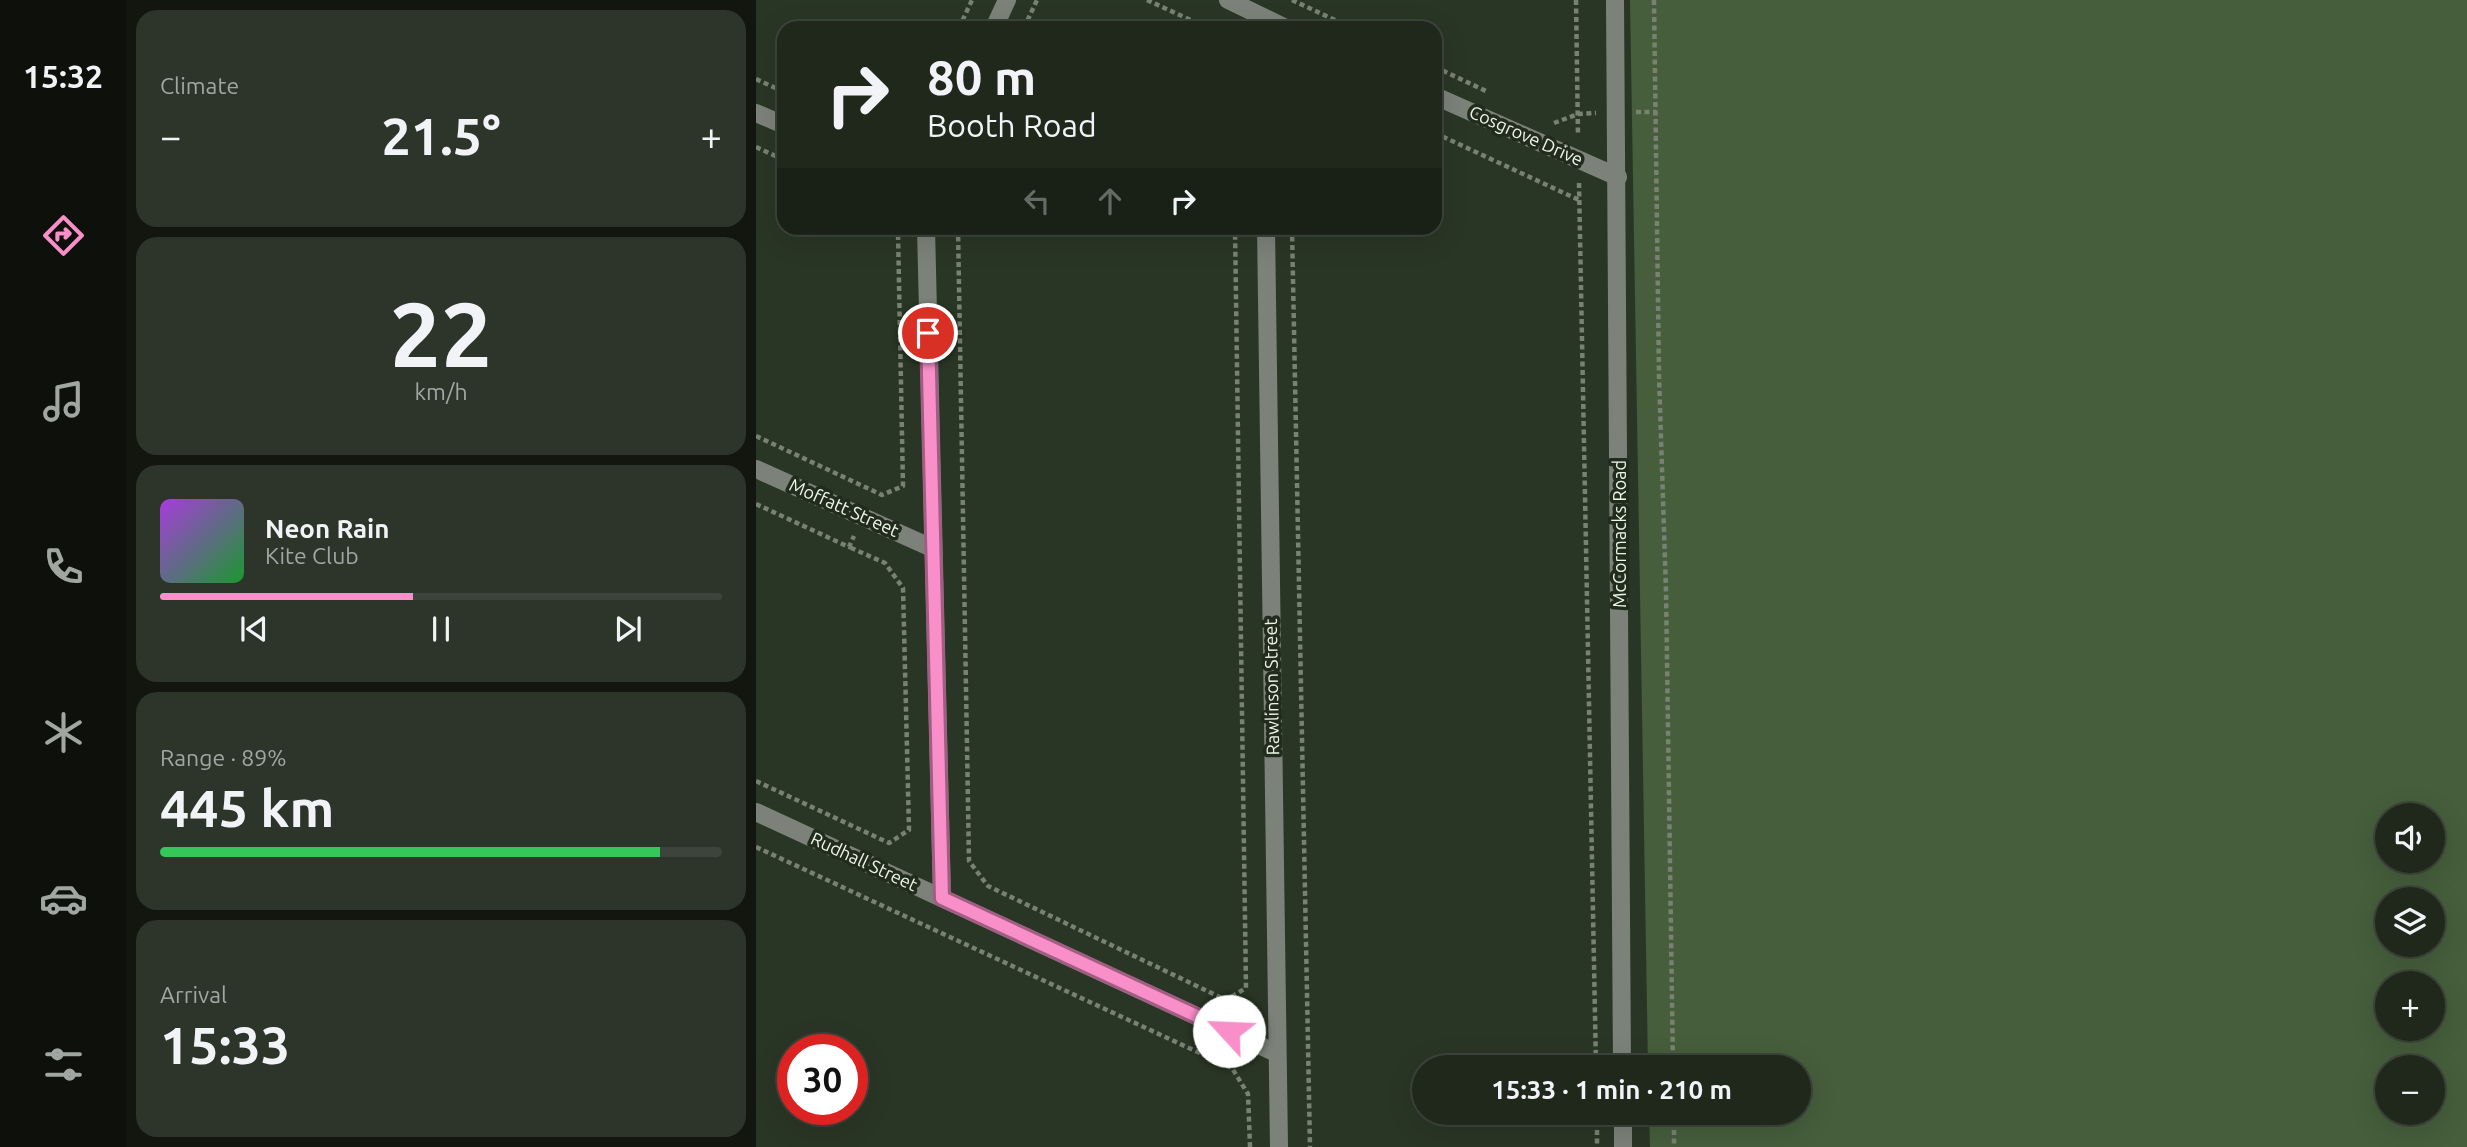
<!DOCTYPE html>
<html lang="en">
<head>
<meta charset="utf-8">
<style>
  :root { --surface:#20281c; --page:#2d3429; --text:#f1f3f6; --muted:#a2a6a3; --line:#3d443b; --accent:#f98fc9 }
  body { margin:0; font-family:Ubuntu,sans-serif; background:var(--page); color:var(--text); height:100vh; display:flex; flex-direction:column; font-size:26px; white-space:nowrap }
  * { box-sizing:border-box; margin:0 }
  p { font-size:23px; color:var(--muted) }
  .icon { flex:none; width:38px; height:38px; fill:none; stroke:currentColor; stroke-width:2; stroke-linecap:round; stroke-linejoin:round }
  .map { position:relative; flex:1; overflow:hidden }
  .details { display:flex; flex-direction:column; gap:10px; padding:10px; background:#12160f; width:630px }
  .details>* { flex:none }
  .guide { position:absolute; left:21px; top:21px; width:665px; height:214px; border-radius:21px; box-shadow:0 7px 28px #0002,0 0 0 2px var(--line); background:#20281c; color:var(--text); overflow:hidden }
  .tools { position:absolute; left:1619px; top:803px; display:grid; gap:14px }
  .tools a { display:grid; place-items:center; width:70px; height:70px; border-radius:50%; background:var(--surface); box-shadow:0 7px 28px #0002,0 0 0 2px var(--line); font-size:35px }
  .speed { position:absolute; left:21px; top:1034px; display:flex; gap:14px; font-size:35px; font-weight:700; text-align:center }
  .speed>* { display:grid; place-content:center; width:91px; height:91px; border-radius:50%; background:var(--surface); box-shadow:0 7px 28px #0002,0 0 0 2px var(--line); line-height:1 }
  .speed .limit { border:10px solid #d22; background:#fff; color:#111 }
  .pin { position:absolute; display:grid; place-items:center; width:60px; height:60px; color:#fff; margin:-30px; border:4px solid #fff; border-radius:50%; box-shadow:0 2px 7px #0007 }
  .me { position:absolute; width:77px; margin:-38px; rotate:295deg; stroke-linejoin:round; filter:drop-shadow(0 0 5px #0008) }
  .turn { display:flex; align-items:center; gap:24px; height:147px; padding:0 35px; font-size:32px }
  .turn .icon { width:91px; height:91px; stroke-width:2.5 }
  .turn b { display:block; font-size:49px; line-height:60px }
  .lanes { display:flex; align-items:center; height:66px; padding:0 35px; background:#0003; justify-content:center; gap:35px; direction:ltr }
  .lanes .off { opacity:.35 }
  .big { font-size:52px; font-weight:700; line-height:1.1 }
  .details .tile { flex:1; display:flex; flex-direction:column; justify-content:center; gap:10px; min-width:0; padding:0 24px; border-radius:21px; background:var(--page) }
  .details .dial { align-items:center; gap:0 }
  .dial b { font-size:91px; line-height:1 }
  .song { display:flex; align-items:center; gap:21px }
  .cover { width:84px; height:84px; border-radius:10px; background:linear-gradient(135deg,hsl(280 70% 55%),hsl(130 70% 35%)) }
  .played { height:7px; border-radius:4px; background:linear-gradient(90deg,var(--accent) 45%,var(--line) 45%) }
  .keys { display:flex; justify-content:space-around; direction:ltr }
  .heat { display:flex; justify-content:space-between; align-items:center; font-size:38px; direction:ltr }
  .charge { height:10px; border-radius:5px; background:linear-gradient(90deg,#34c759 89%,var(--line) 0) }
  .trip { position:absolute; left:656px; top:1055px; width:399px; height:70px; border-radius:35px; background:var(--surface); box-shadow:0 7px 28px #0002,0 0 0 2px var(--line); font-weight:700; line-height:70px; text-align:center }
  main { display:flex; flex:1; min-height:0 }
  .dock { display:flex; flex-direction:column; width:126px; justify-content:space-around; align-items:center; background:#0d100b; color:var(--muted) }
  .dock .icon { width:49px; height:49px }
  .dock .active { color:var(--accent) }
  .dock b { font-size:32px; color:var(--text) }
  .map>svg:first-child { display:block }
</style>
</head>
<body>
<main>
<nav class="dock">
<b>15:32</b>
<svg class="icon active" aria-label="directions" viewBox="0 0 24 24"><path d="M12 3l9 9-9 9-9-9zM9 14v-3h6M13 9l2 2-2 2"/></svg>
<svg class="icon" aria-label="music" viewBox="0 0 24 24"><path d="M9 18V5l10-2v13"/><circle cx="6" cy="18" r="3"/><circle cx="16" cy="16" r="3"/></svg>
<svg class="icon" aria-label="phone" viewBox="0 0 24 24"><path d="M5 4h4l2 5-3 2q2 4 5 5l2-3 5 2v4C11 20 4 13 5 4z"/></svg>
<svg class="icon" aria-label="climate" viewBox="0 0 24 24"><path d="M12 3v18M4 7l16 10M4 17L20 7"/></svg>
<svg class="icon" aria-label="car" viewBox="0 0 24 24"><path d="M5 17H2v-5l4-1 3-4h7l3 4 3 1v5h-3M9 17h6M6 11h13"/><circle cx="7" cy="17" r="2"/><circle cx="17" cy="17" r="2"/></svg>
<svg class="icon" aria-label="filters" viewBox="0 0 24 24"><path d="M4 7h16M4 17h16"/><circle cx="9" cy="7" r="2"/><circle cx="15" cy="17" r="2"/></svg>
</nav>
<section class="details">
<div class="tile"><p>Climate</p>
<div class="heat"><a>−</a><b class="big">21.5°</b><a>+</a></div>
</div>
<div class="tile dial"><b>22</b><p>km/h</p></div>
<div class="tile">
<div class="song"><i class="cover"></i><div><b>Neon Rain</b><p>Kite Club</p></div></div>
<div class="played"></div>
<div class="keys"><svg class="icon" aria-label="previous" viewBox="0 0 24 24"><path d="M18 5L8 12l10 7zM5 5v14"/></svg><svg class="icon" aria-label="pause" viewBox="0 0 24 24"><path d="M8 5v14M16 5v14"/></svg><svg class="icon" aria-label="next" viewBox="0 0 24 24"><path d="M6 5l10 7-10 7zM19 5v14"/></svg></div>
</div>
<div class="tile"><p>Range · 89%</p><b class="big">445 km</b><div class="charge"></div></div>
<div class="tile"><p>Arrival</p><b class="big">15:33</b></div>
</section>
<div class="map">
<svg width="1711" height="1147" viewBox="0 0 1711 1147">
  <rect width="100%" height="100%" fill="#2a3625"/>
  <path fill="#465e3c" fill-rule="evenodd" d="M874,0h837v1147h-817l-1,-34h150v-45l-151,-1zM1631,816h45v45h-45zM1631,900h45v45h-45zM1631,984h45v45h-45zM1631,1068h45v45h-45z"/>
  <g fill="none" stroke-linecap="round" stroke-linejoin="round">
    <g stroke="#788273" stroke-width="4.5" stroke-dasharray="5 3.5" stroke-linecap="butt">
      <path d="M391,0l61,28"/>
      <path d="M536,0l60,28"/>
      <path d="M820,0l2,136"/>
      <path d="M898,0l5,376 7,215 7,477"/>
      <path d="M203,28l13,-28"/>
      <path d="M268,28l13,-28"/>
      <path d="M679,67l51,24"/>
      <path d="M0,79l28,13"/>
      <path d="M880,112h20"/>
      <path d="M798,123l24,-9 18,-1"/>
      <path d="M679,133l144,67"/>
      <path d="M0,147l28,13"/>
      <path d="M823,183l17,885"/>
      <path d="M202,228l11,633 19,25 238,114 20,-12 -11,-760"/>
      <path d="M536,228l18,919"/>
      <path d="M0,436l126,59 21,-9 -5,-254 -3,-4"/>
      <path d="M0,504l93,43 5,-11"/>
      <path d="M0,781l133,62 20,-13 -6,-242 -18,-25 -36,-16"/>
      <path d="M0,847l476,221 16,26 2,53"/>
      <path d="M841,1113v34"/>
      <path d="M918,1113v34"/>
    </g>
    <g stroke="#7c827a" stroke-width="18">
      <path d="M472,0l58,28"/>
      <path d="M859,0l7,1068"/>
      <path d="M238,28l13,-28"/>
      <path d="M679,96l183,81"/>
      <path d="M0,113l28,12"/>
      <path d="M170,228l16,670"/>
      <path d="M510,228l13,919"/>
      <path d="M0,469l176,79"/>
      <path d="M0,812l520,241"/>
      <path d="M867,1113v34"/>
    </g>
  </g>
  <g fill="none" stroke-linecap="round" stroke-linejoin="round">
    <g stroke="#a25d83" stroke-width="18">
      <path id="route" d="M172,333l14,565 287,133"/>
    </g>
    <use href="#route" stroke="#f98fc9" stroke-width="12"/>
  </g>
  <g text-anchor="middle" stroke-width="7" stroke-linejoin="round" paint-order="stroke">
    <g font-size="18" fill="#edf5ea" stroke="#212c1c">
      <text transform="translate(770 136) rotate(24)" y="6">Cosgrove Drive</text>
      <text transform="translate(88 508) rotate(24)" y="6">Moffatt Street</text>
      <text transform="translate(864 534) rotate(-90)" y="6">McCormacks Road</text>
      <text transform="translate(516 687) rotate(-91)" y="6">Rawlinson Street</text>
      <text transform="translate(108 862) rotate(25)" y="6">Rudhall Street</text>
    </g>
  </g>
</svg>
<div class="tools">
<a><svg class="icon" aria-label="sound" viewBox="0 0 24 24"><path d="M4 9h4l5-4v14l-5-4H4zM17 9q2 3 0 6"/></svg></a>
<a><svg class="icon" aria-label="layers" viewBox="0 0 24 24"><path d="M12 4l9 5-9 5-9-5zM3 14l9 5 9-5"/></svg></a>
<a>+</a>
<a>−</a>
</div>
<div class="speed"><div class="limit">30</div></div>
<div class="pin" style="left:172px;top:333px;background:#d93025"><svg class="icon" aria-label="arrive" viewBox="0 0 24 24"><path d="M6 21V4h12l-3 4 3 4H6"/></svg></div>
<svg class="me" style="left:473px;top:1031px" viewBox="-20 -20 40 40"><circle r="19" fill="#fff"/><path d="M0-13L10 11 0 6-10 11z" fill="#f98fc9"/></svg>
<div class="trip">15:33 · 1 min · 210 m</div>
<div class="guide">
<div class="turn"><svg class="icon" aria-label="right" viewBox="0 0 24 24"><path d="M7 20v-9h11M14 6l5 5-5 5"/></svg><div><b>80 m</b>Booth Road</div></div>
<div class="lanes"><svg class="icon off" aria-label="left" viewBox="0 0 24 24"><path d="M17 20v-9H6M10 6l-5 5 5 5"/></svg><svg class="icon off" aria-label="ahead" viewBox="0 0 24 24"><path d="M12 20V5M6 11l6-6 6 6"/></svg><svg class="icon" aria-label="right" viewBox="0 0 24 24"><path d="M7 20v-9h11M14 6l5 5-5 5"/></svg></div>
</div>
</div>
</main>
</body>
</html>
